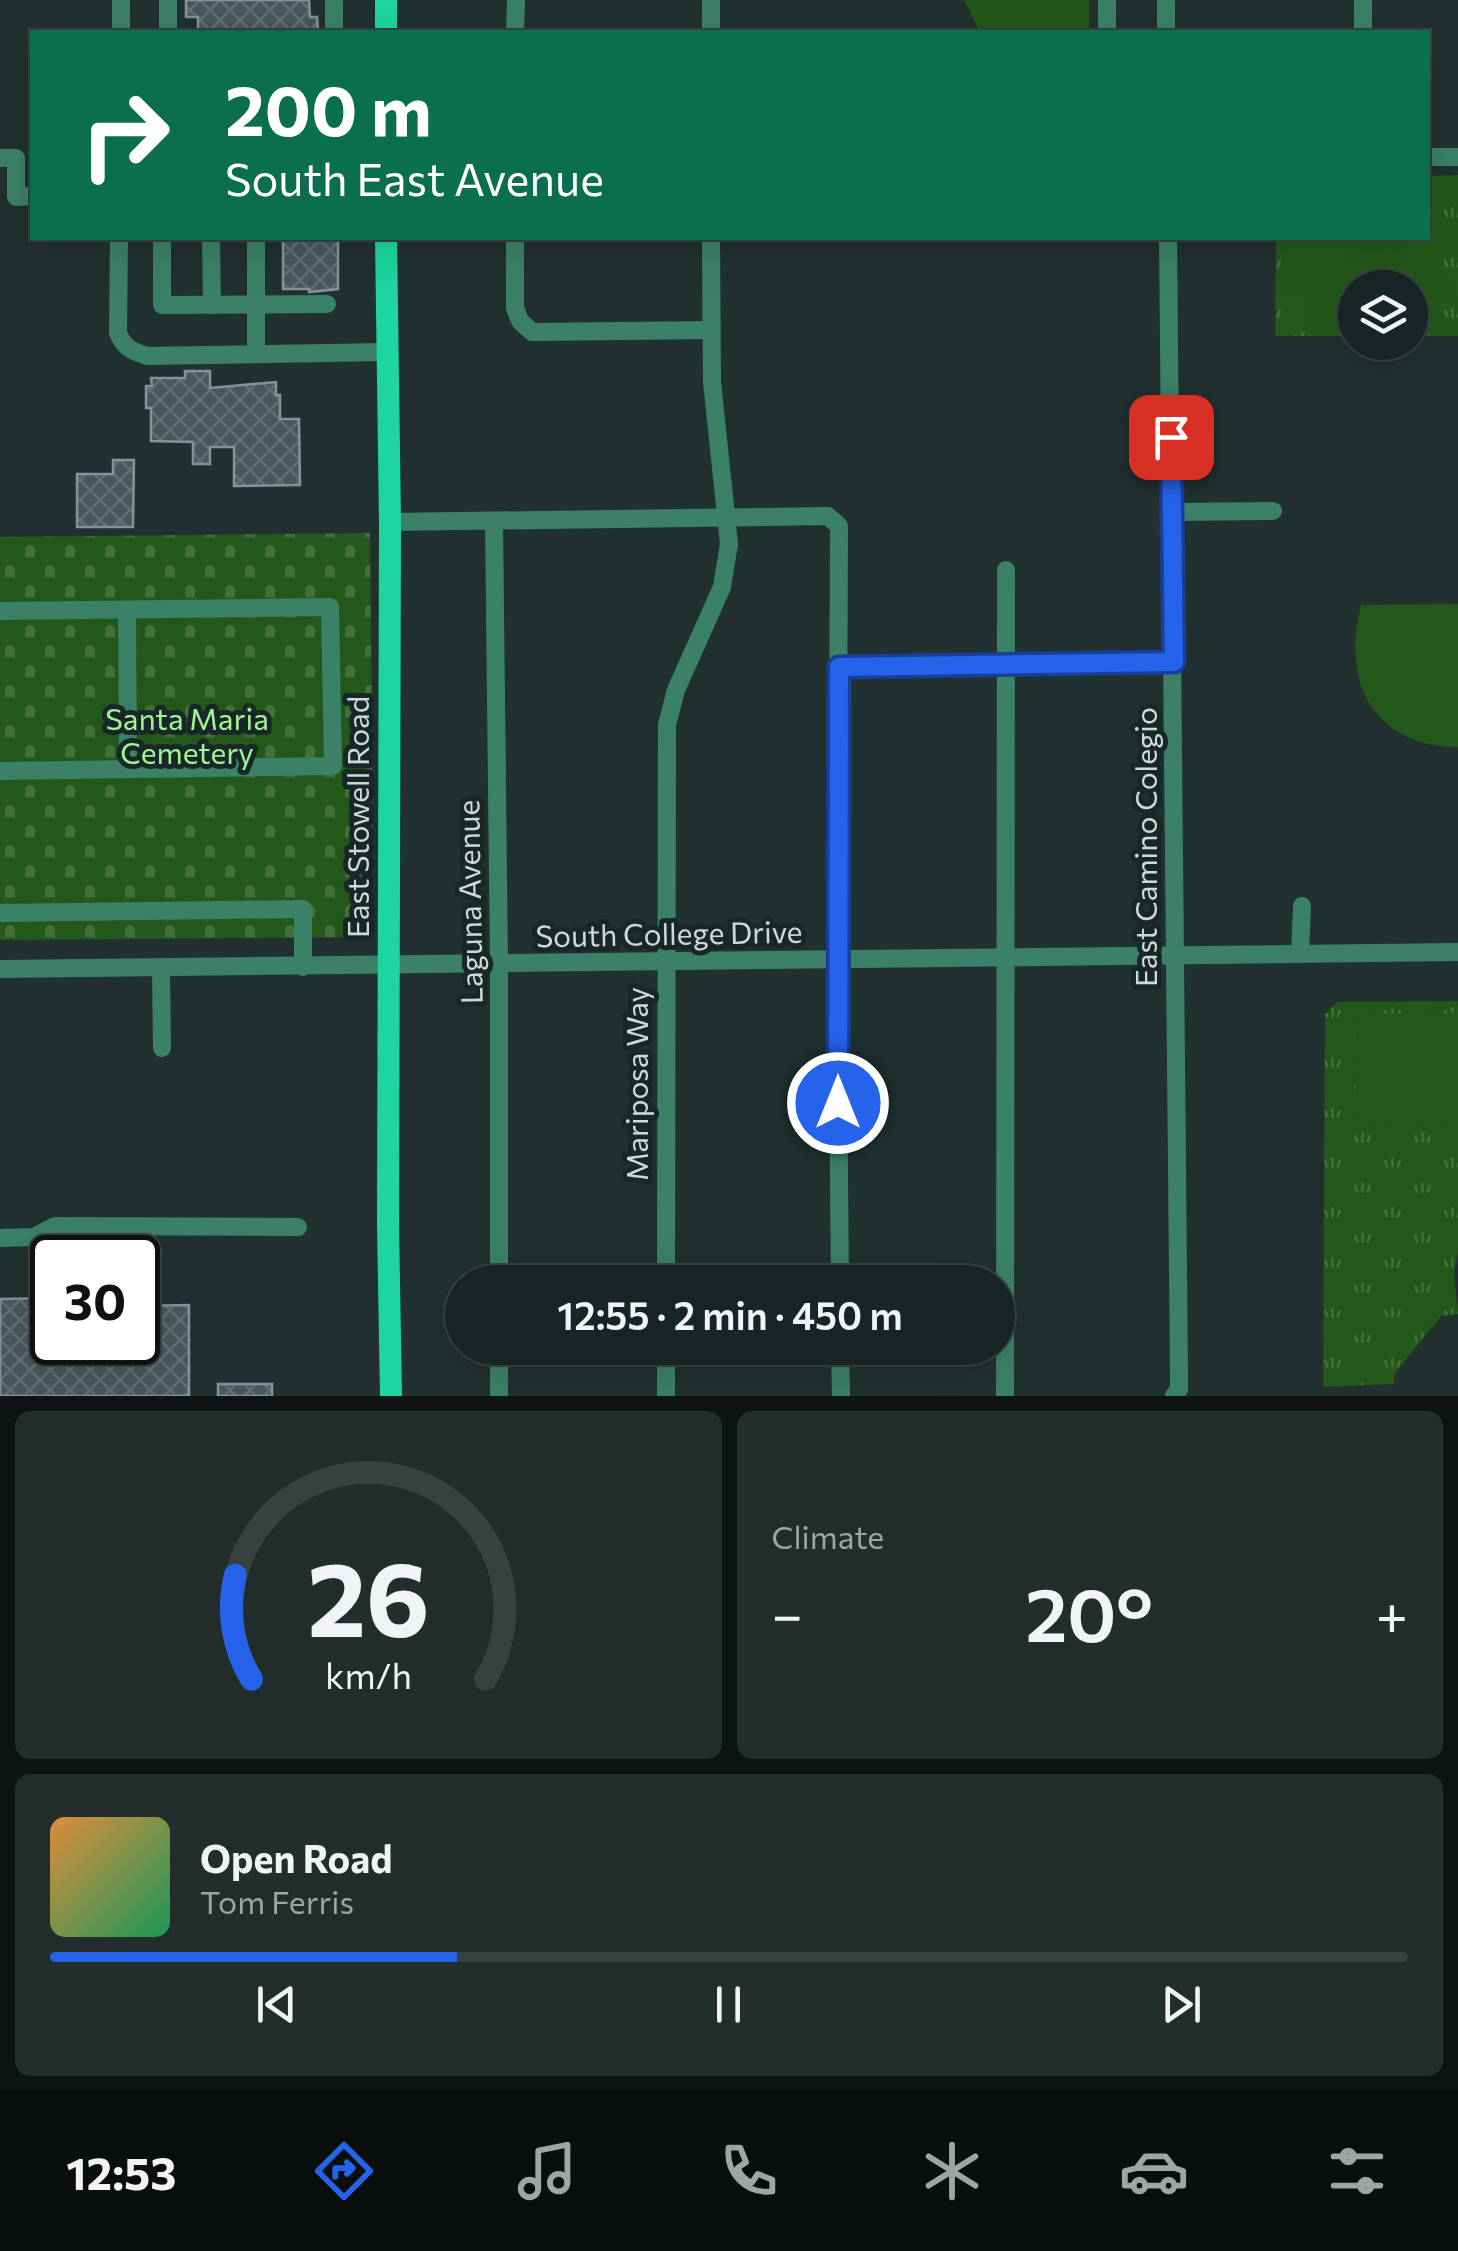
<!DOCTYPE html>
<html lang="en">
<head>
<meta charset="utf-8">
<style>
  :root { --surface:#192524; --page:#222d2c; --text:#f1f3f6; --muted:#9fa5a6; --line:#374241; --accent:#2563eb }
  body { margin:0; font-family:Commissioner,sans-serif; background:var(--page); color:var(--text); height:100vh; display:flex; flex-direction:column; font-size:38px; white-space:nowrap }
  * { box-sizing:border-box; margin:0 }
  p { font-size:32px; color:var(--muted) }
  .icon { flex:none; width:55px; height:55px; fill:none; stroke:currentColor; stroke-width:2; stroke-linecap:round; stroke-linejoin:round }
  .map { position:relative; height:1396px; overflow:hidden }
  .details { display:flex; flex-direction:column; gap:15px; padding:15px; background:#0e1414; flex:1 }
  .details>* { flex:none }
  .top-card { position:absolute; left:30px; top:30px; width:1400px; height:210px; border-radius:0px; box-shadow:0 10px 40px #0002,0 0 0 2px var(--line); background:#0b6e4f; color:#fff; overflow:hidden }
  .fabs { position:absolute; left:1338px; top:270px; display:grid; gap:20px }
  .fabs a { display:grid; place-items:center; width:90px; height:90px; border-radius:50%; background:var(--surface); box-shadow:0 10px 40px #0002,0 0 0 2px var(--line); font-size:50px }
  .speed { position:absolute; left:30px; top:1235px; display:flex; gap:20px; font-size:50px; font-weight:700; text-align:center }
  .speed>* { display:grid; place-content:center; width:130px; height:130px; border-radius:50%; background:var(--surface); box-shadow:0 10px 40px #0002,0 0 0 2px var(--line); line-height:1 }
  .speed .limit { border:5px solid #111; border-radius:15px; background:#fff; color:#111 }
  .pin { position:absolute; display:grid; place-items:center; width:85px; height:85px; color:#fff; margin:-42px; border-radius:20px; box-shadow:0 5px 15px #0006 }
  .me { position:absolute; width:110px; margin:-55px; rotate:0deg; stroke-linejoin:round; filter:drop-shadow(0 0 8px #0008) }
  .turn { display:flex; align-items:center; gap:35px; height:210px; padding:0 30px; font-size:45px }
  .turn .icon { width:130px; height:130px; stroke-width:2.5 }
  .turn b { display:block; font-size:70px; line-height:85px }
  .big { font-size:75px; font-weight:600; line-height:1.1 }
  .details .tile { flex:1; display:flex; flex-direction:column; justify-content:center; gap:15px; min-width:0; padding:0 35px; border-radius:15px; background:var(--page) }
  .details .dial { align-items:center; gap:0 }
  .dial svg { height:260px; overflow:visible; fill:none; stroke:var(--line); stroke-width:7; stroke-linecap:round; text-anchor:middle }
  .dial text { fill:var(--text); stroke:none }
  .song { display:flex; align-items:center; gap:30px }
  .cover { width:120px; height:120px; border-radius:15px; background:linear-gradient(135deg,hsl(30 70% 55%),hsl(150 70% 35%)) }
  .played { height:10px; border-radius:5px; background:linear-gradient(90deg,var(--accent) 30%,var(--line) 30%) }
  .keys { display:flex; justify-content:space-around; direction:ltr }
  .heat { display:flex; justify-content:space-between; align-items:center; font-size:55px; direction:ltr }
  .details .tiles { flex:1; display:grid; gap:15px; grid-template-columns:1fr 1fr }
  .tile:last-child { grid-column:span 2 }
  .trip { position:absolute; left:445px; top:1265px; width:570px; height:100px; border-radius:50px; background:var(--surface); box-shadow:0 10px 40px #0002,0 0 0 2px var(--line); font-weight:600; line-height:100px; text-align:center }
  .tabs { display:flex; height:160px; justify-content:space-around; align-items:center; background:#0a0f0e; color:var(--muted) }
  .tabs .icon { width:70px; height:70px }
  .tabs .active { color:var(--accent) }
  .tabs b { font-size:45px; color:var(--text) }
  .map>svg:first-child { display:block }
</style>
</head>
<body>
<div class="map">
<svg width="1458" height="1396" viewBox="0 0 1458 1396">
  <defs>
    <pattern id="grass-tufts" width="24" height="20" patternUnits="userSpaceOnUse" patternTransform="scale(2.5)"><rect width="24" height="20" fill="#24581b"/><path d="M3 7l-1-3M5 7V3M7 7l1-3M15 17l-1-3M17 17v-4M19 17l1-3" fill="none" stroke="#436f3b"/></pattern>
    <pattern id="cemetery-stones" width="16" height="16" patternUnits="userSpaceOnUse" patternTransform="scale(2.5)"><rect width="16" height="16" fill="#24581b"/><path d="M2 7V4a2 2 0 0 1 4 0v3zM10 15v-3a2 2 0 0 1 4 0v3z" fill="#436f3b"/></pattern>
    <pattern id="building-cross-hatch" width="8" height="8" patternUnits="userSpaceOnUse" patternTransform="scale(2.5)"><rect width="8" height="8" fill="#48585c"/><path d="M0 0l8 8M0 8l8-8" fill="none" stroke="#616f73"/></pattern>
  </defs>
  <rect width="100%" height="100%" fill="#213130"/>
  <g fill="url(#grass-tufts)">
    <path d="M1458,175v161h-48v-48h-55v48h-80l1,-98h152v-62z"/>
    <path d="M1458,1001v250l-4,24 4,39 -17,2 -46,57 -1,11 -71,3 2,-373 13,-12z"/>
  </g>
  <path fill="url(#cemetery-stones)" d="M370,533l3,304h-11l1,100 -363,3v-403z"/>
  <g fill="#24581b">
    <path d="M964,0h125v32h-109z"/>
    <path d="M1428,190h11v138l-29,1v-41h-55v41l-70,1 -1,-92h144z"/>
    <path d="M1458,604v143c-85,0 -117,-66 -97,-142z"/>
    <path d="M1458,1013v109l-102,2 -1,-110z"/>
  </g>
  <g fill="url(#building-cross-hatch)" stroke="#839499" stroke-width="2.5">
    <path d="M186,0h123l1,17h7l1,15h-120v-15h-12z"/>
    <path d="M283,238h55v51l-29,3v-3h-26z"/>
    <path d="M185,371h25v17l66,-6v13h4v24h19l1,66 -66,1v-39h-24v17h-17v-22l-42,-1v-33h-5v-22h6l-1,-8h34z"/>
    <path d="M113,460h21l-1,67h-56v-53h36z"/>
    <path d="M52,1298v44h86v-36l51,-1v91h-189v-97z"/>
    <rect x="218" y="1384" width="54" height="12"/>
  </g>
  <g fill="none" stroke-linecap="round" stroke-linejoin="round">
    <g stroke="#3b8167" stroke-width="18">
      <path d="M711,0v32"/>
      <path d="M1107,0v32"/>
      <path d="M1166,0v32"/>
      <path d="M168,1v31"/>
      <path d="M121,32v-32"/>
      <path d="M334,32v-32"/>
      <path d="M515,32l1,-32"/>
      <path d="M1363,32v-32"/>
      <path d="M1428,157h30"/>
      <path d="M0,158h16v39l16,-1"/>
      <path d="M119,238l-1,95c6,15 14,18 29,23l239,-4"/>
      <path d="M162,238v67l165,-1"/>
      <path d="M211,238l1,67"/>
      <path d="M515,238v70l5,13 12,11 179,-2"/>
      <path d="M1168,238l11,1135v16l-5,7"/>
      <path d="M256,354v-116"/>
      <path d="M1172,512l101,-1"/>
      <path d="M494,521l5,443v318"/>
      <path d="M390,522l438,-6 11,10 -2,434 3,322"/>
      <path d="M127,610l1,159"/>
      <path d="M0,611l330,-4 3,159 -333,5"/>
      <path d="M839,667l335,-5"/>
      <path d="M0,913l303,-4v58"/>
      <path d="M1300,954l2,-48"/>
      <path d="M161,968l1,80"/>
      <path d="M0,969l1458,-17"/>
      <path d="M0,1238l34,-1 21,-11 243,1"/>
      <path d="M666,1282l1,-557 9,-35 46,-103 7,-43 -17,-162 -1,-144"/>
      <path d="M840,1348l1,48"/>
      <path d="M499,1396v-48"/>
      <path d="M666,1396v-48"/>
      <path d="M1005,1396l1,-826"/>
    </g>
    <g stroke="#1cd59f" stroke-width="22">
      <path d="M386,0v32"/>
      <path d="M386,238l4,284 -2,703 3,171"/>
    </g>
  </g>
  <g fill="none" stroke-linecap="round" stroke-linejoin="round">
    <g stroke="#184099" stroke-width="25">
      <path id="route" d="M838,1103l1,-436 335,-5 -3,-225"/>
    </g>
    <use href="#route" stroke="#2563eb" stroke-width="18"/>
  </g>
  <g text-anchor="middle" stroke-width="10" stroke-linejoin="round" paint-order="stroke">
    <g font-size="30" fill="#a1f492" stroke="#182727">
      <text x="187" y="730">Santa Maria<tspan x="187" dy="34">Cemetery</tspan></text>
    </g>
    <g font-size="30" fill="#cfd9d8" stroke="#182727">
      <text transform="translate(359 817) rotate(-90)" y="10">East Stowell Road</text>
      <text transform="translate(1147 847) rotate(-90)" y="10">East Camino Colegio</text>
      <text transform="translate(471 902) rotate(-91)" y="10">Laguna Avenue</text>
      <text transform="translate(669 935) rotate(-1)" y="10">South College Drive</text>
      <text transform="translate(638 1084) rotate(-90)" y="10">Mariposa Way</text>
    </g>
  </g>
</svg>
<div class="fabs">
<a><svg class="icon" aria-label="layers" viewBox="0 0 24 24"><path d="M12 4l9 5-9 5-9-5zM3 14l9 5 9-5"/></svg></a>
</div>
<div class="speed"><div class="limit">30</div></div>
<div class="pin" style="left:1171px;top:437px;background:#d93025"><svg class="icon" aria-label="arrive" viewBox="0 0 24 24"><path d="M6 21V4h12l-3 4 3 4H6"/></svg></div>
<svg class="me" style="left:838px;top:1103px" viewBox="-20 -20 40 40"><circle r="17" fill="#2563eb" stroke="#fff" stroke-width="3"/><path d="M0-11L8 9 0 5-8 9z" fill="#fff"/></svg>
<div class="trip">12:55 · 2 min · 450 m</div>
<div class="top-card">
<div class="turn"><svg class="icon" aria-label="right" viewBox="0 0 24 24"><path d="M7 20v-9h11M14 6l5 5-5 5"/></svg><div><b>200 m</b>South East Avenue</div></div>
</div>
</div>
<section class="details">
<div class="tiles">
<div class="tile dial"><svg viewBox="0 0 100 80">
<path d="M14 69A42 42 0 1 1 86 69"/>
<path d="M14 69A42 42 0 0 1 9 37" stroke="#2563eb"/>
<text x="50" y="56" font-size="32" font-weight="700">26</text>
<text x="50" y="72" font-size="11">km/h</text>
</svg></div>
<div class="tile"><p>Climate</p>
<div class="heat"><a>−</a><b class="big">20°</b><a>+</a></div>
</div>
<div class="tile">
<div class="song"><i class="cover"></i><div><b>Open Road</b><p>Tom Ferris</p></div></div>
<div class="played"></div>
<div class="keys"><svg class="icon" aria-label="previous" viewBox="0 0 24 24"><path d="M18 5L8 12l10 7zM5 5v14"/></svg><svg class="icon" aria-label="pause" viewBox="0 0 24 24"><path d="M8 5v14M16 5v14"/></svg><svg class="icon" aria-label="next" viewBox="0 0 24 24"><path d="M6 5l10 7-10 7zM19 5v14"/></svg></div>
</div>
</div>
</section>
<nav class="tabs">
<b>12:53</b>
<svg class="icon active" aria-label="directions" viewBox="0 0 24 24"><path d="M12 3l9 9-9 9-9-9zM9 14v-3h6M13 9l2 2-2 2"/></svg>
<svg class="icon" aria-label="music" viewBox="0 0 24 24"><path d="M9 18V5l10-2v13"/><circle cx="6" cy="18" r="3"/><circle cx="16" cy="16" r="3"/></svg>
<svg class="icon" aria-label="phone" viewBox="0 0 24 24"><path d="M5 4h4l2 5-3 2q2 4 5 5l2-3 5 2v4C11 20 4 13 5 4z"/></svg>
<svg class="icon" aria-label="climate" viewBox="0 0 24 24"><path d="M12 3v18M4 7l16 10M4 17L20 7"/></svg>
<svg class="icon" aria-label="car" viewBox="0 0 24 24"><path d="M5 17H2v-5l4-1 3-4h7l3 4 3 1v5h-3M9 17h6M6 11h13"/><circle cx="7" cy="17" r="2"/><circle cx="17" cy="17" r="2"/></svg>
<svg class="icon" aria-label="filters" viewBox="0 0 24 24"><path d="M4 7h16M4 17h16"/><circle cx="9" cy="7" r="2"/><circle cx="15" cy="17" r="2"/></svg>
</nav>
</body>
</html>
